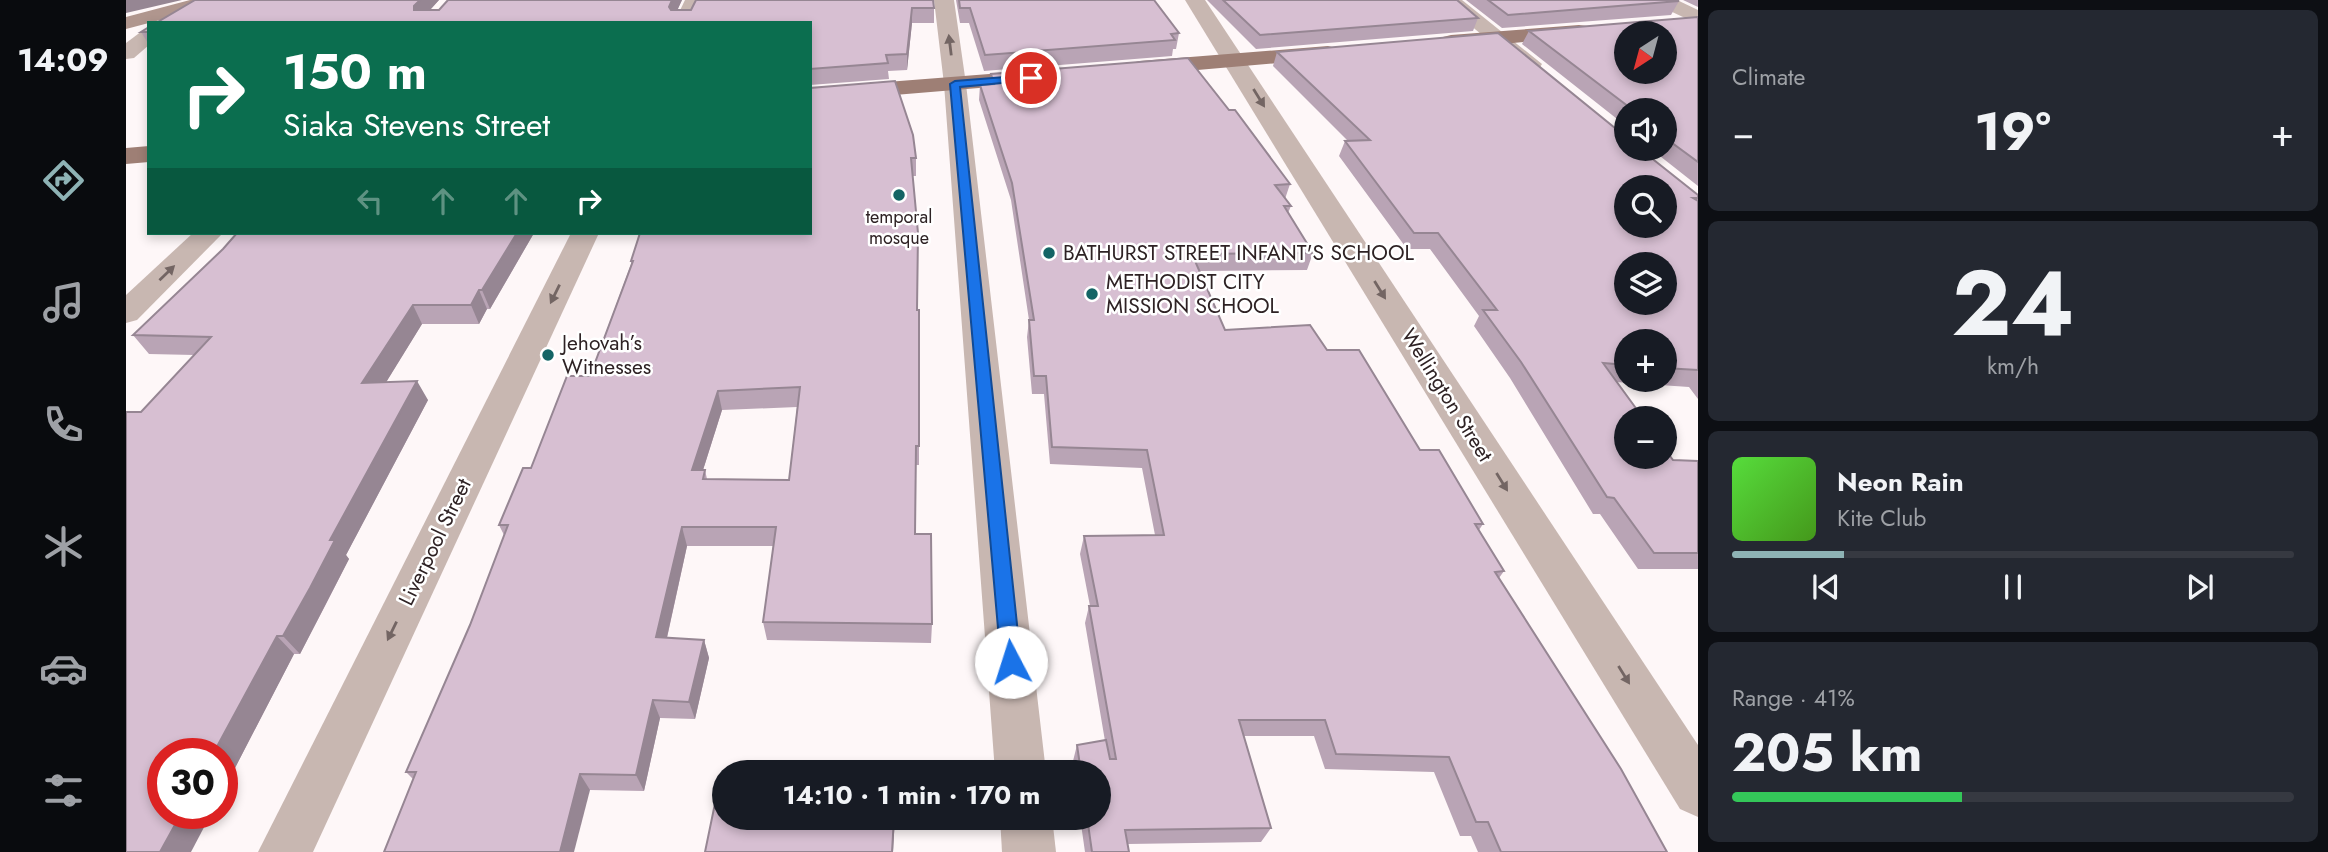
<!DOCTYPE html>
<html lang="en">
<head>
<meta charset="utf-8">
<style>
  :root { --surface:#171b24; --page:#242831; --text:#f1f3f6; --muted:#9ea1a6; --line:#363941; --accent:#8eb3b5 }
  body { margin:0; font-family:Jost,sans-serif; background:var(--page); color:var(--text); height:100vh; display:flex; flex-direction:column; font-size:26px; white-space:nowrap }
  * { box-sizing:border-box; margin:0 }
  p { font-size:23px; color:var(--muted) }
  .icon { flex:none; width:38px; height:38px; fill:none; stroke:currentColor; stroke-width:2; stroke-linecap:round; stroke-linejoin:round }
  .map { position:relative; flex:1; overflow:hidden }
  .drawer { display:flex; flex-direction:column; gap:10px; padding:10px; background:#0d0f14; width:630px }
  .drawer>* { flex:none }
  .hud { position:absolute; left:21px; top:21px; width:665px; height:214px; border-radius:0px; box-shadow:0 4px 10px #0003; background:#0b6e4f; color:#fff; overflow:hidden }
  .needle { width:46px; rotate:216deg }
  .fabs { position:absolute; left:1488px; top:21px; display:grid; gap:14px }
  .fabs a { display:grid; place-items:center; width:63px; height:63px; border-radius:50%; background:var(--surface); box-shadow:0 4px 10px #0003; font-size:35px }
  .speed { position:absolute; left:21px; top:738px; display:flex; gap:14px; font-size:35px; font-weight:700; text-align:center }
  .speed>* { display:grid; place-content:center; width:91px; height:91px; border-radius:50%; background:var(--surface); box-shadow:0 4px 10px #0003; line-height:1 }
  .speed .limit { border:10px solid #d22; background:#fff; color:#111 }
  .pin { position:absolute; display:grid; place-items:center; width:60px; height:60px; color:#fff; margin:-30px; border:4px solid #fff; border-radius:50%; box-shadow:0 2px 7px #0007 }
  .me { position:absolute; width:77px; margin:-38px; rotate:355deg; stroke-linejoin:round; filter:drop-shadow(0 0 5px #0008) }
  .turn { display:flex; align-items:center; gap:24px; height:147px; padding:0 21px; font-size:32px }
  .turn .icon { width:91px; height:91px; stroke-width:2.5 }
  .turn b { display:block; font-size:49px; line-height:60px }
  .lanes { display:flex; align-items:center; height:66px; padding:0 21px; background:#0003; justify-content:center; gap:35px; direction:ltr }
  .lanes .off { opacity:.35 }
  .big { font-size:52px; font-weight:700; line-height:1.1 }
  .drawer .widget { flex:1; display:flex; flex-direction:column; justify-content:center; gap:10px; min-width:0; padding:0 24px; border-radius:10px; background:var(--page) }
  .drawer .dial { align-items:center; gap:0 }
  .dial b { font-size:91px; line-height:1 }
  .song { display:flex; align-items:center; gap:21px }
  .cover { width:84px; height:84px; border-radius:10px; background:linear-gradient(135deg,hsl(110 70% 55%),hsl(100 70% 35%)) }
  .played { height:7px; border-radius:4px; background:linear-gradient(90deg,var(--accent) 20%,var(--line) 20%) }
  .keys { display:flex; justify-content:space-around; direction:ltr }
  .heat { display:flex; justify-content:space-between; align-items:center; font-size:38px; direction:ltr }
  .charge { height:10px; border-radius:5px; background:linear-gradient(90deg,#34c759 41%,var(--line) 0) }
  .trip { position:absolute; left:586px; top:760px; width:399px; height:70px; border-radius:35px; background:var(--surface); box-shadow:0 4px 10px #0003; font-weight:700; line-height:70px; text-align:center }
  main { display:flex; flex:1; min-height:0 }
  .dock { display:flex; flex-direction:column; width:126px; justify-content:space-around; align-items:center; background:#090b0e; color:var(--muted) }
  .dock .icon { width:49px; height:49px }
  .dock .active { color:var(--accent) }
  .dock b { font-size:32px; color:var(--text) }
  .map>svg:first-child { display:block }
</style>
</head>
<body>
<main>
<nav class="dock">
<b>14:09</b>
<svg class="icon active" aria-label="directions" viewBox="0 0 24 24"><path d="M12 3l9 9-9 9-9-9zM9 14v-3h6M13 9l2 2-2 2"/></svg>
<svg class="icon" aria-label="music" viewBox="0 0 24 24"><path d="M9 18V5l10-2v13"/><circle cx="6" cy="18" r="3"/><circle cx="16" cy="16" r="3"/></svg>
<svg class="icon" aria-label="phone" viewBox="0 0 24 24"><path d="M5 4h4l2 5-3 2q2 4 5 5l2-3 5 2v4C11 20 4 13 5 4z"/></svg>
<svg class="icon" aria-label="climate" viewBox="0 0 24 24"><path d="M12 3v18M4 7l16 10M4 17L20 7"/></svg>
<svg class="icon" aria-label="car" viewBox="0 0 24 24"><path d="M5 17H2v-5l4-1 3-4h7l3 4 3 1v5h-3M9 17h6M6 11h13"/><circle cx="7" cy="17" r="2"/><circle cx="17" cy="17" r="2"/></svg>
<svg class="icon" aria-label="filters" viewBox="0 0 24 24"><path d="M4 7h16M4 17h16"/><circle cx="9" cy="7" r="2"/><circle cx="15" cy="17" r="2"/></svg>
</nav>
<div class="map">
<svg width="1572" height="852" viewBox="0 0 1572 852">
  <rect width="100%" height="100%" fill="#fef7f8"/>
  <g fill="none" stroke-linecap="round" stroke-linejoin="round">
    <g fill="#c8b7b1" fill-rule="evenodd">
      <path d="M559,0h20l-11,23h-20z"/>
      <path d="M808,0h20l12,84 80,688h-51l-51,-688z"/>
      <path d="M1059,0h20l493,745v72l-18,-8z"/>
      <path d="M1314,0h22l80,64 -3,5h-16z"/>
      <path d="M1526,0h25l21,10v14l-43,-20z"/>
      <path d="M23,29v16l-15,13 -8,1v-16l16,-12z"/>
      <path d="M67,233h30l-86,87 -11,3v-28z"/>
      <path d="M445,233h28l-286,619h-55z"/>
      <path d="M874,817h52l4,35h-54z"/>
    </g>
    <path fill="#b0968e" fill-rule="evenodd" d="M64,0h34l-3,4 -95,25v-12z"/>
    <g fill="#9e7f75" fill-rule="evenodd">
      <path d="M1453,25l8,1 3,5 -3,5 -136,13 -8,-2 -3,-5 3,-5 8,-2z"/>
      <path d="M1202,46l8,2 3,5 -3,5 -196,17 -8,-2 -4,-5 4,-5 8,-2z"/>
      <path d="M916,70l8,2 4,5 -4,5 -240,20v-14z"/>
      <path d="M23,146v16l-23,2v-16z"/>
    </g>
  </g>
  <g fill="#b9a4b5" fill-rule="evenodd">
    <path d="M69,0h244l-9,10h9l9,-10h234l-5,10 257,-2v15h-22l-5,47 -19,1 1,8 -79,6v-62h-654z"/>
    <path d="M830,0h198l25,33 -3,16h-3l-1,7 -188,15 -15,-48h-9z"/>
    <path d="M1081,0h250l21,18 -5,13 -217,18z"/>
    <path d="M1340,0h210l3,1 -8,14 -169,13z"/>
    <path d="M1557,0h15v7z"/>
    <path d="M1572,17v169l-47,-37h13v-39h-38v16l-104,-82 7,-13z"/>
    <path d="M23,27v18l-8,-13z"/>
    <path d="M1151,52l421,143v204l-9,-12 -73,-5 57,78 25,1v108h-60l-38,-55h-7l-83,-136 -36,-52 5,-10 -49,-67h-23l-68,-93 6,-15h3l-75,-75zM1500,341h38v39h-38z"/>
    <path d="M865,74l238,36 61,74 -5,15 6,7 -3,7 25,40 -6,17 -107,1 25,59 102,20 93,100 63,74 -4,6 25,41 -5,7 168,274h-189l-7,-16h-11l-26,-64 -109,-3 -11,-33h-70l27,92 -10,14 -133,2 1,8h-44l-5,-35h19v-45h-25l-1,-11 4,-16 28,-4 -20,-118 4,-17h1l-10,-52 4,-18 71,-1 -13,-67 -92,-4 -6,-70h-12l-5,-57 2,-17 -18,-120 -32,-100 1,-15 10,-1z"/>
    <path d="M684,88l106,70v18h-4l5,134 2,136v19h-3l-1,69 17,90 -1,19 -164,-3 -4,-18 10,-76h-86l-20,92 37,2 5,18 -14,61 -35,-1 -16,73 -54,-1 -177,-11 -7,-7 64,-147 34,-90 -5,-10 32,-57 59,-92 41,-112v-3zM671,407l-8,73 -82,-1 -2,-9h-2l19,-60z"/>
    <path d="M408,233l-44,76h-3l-8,15h-57l-36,58 42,18 -82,155 3,4 -24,47 -25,48h-6l-72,139 -81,-381 53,-57 -45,-1 -16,-19 90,-86z"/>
  </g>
  <g fill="#968693">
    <path d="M0,0h56l-56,13z"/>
    <path d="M294,0h19l-19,21 -6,-11v-4z"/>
    <path d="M546,0h10l-10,22 -3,-15z"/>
    <path d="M786,8v15l-5,47v-16z"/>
    <path d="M391,233h17l-44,76 -8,-19z"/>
    <path d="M353,290l8,19 -8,15 -8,-19z"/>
    <path d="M287,305l9,19 -48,78 -12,-19z"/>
    <path d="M291,381l11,19 -82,155 3,4 -49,95 -17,-18 47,-96z"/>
    <path d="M592,391l4,19 -25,79 -5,-19z"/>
    <path d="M556,527l5,19 -24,109 -7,-18z"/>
    <path d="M151,636l17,18 -72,139v-39h-9z"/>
    <path d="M578,640l5,18 -14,61 -6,-17z"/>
    <path d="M527,700l7,18 -16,73 -8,-16z"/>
    <path d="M454,774l10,16 -16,62h-14z"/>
    <path d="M55,814h30l-20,38h-31z"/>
    <path d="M768,817h1l-2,35h-1z"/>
  </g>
  <g fill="#d7bfd2" stroke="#968693" stroke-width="2" fill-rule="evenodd">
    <path d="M69,0h225l-6,6v4h25l9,-10h224l-3,7 2,3h20l5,-10h237l1,8h-22l-5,46 -21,1 2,8 -78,6v-46h-654z"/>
    <path d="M833,0h195l25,33 -8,1 4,6 -190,15 -15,-47h-10z"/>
    <path d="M1097,0h234l21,18 -218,17z"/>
    <path d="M1362,0h188l3,1 -171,14z"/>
    <path d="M1572,17v145l-34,-25v-27h-31l-104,-79zM1500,33h38v39h-38z"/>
    <path d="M23,27v5h-8z"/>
    <path d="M1372,33l128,104v12h14l58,46v3h-5l5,3v169l-34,-2v-27h-38v24l-23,-2 40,55h-17v39h38v-9l9,12 25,1v92h-44l-40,-55 -7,-1 -86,-135 -38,-52h14l-59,-77h-24l-69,-92 25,-1 -93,-88zM1500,187h38v39h-38zM1500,264h38v39h-38z"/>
    <path d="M1062,58l41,52h6l55,74 -15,1 16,21h-7l29,47 -121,1 33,76 85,-5 17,25h32l61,100h19l44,74h-8l29,47 -9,1 126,197 46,83h-166l-13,-30h-12l-27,-65 -113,-3 -11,-34h-86l32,108 -146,2 4,22h-37l-5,-35h12v-45h-18l-4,-27 29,-5 4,19h6l-27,-153h9l-14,-70 80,-1 -17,-85 -95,-3 -6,-71h-12l-5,-56h5l-22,-137 -32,-98 14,-1 -3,-10z"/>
    <path d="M769,81l18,54 3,23h-5l7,75 -1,77h2v136h-3l-1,88h16l1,90 -169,-2 13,-95h-94l-26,110 48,3 -15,62 -36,-2 -17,75 -56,-1 -20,78h-176l32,-80h-10l64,-147 38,-100h-9l24,-57h8l36,-92h23l43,-115h-2l9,-28h170v-145zM674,387l-11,93 -86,-1 2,-9h-13l26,-79z"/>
    <path d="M111,233h280l-35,57h-3l-8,15h-58l-51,78 55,-2 -87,159h5l-25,48 -27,48h-6l-64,118h-50v60h18l-21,38h-34v-440h15l70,-75 -78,-2 90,-86z"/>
    <path d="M593,784h5v33h170l-2,35h-187z"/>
  </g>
  <defs><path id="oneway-solid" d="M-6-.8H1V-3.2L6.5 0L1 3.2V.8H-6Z" transform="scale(1.75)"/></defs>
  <g fill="#736563">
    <use href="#oneway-solid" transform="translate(824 45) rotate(-97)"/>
    <use href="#oneway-solid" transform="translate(1133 98) rotate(58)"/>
    <use href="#oneway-solid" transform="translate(41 273) rotate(-44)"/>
    <use href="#oneway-solid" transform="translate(1254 290) rotate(58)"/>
    <use href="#oneway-solid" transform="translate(429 294) rotate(116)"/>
    <use href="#oneway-solid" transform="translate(1376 482) rotate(58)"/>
    <use href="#oneway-solid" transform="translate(266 631) rotate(116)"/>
    <use href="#oneway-solid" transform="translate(1498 675) rotate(58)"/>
  </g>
  <path fill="#1a73e8" stroke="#114b97" stroke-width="2" d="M905,75l5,3 -1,2 -75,7 61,575 -3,6 -7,3 -7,-3 -3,-6 -51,-578 5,-3z"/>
  <g fill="#146465" stroke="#fff" stroke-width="2.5">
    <circle cx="773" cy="195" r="7"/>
    <circle cx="923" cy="253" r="7"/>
    <circle cx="966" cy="294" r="7"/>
    <circle cx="422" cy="355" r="7"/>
  </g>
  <g text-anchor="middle" stroke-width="5" stroke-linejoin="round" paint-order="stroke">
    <g font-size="18" fill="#2e2224" stroke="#fff">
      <text x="773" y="223">temporal<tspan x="773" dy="21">mosque</tspan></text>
    </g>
    <g font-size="21" fill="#2e2224" stroke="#fff" text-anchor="start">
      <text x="937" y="260">BATHURST STREET INFANT'S SCHOOL</text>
      <text x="980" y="289">METHODIST CITY<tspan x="980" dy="24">MISSION SCHOOL</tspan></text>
      <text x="436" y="350">Jehovah’s<tspan x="436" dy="24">Witnesses</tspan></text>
    </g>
    <g font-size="21" fill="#2e2224" stroke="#fff">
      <text transform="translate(1321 395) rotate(58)" y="7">Wellington Street</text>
      <text transform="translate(309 542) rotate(-64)" y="7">Liverpool Street</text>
    </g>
  </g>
</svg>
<div class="fabs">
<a><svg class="needle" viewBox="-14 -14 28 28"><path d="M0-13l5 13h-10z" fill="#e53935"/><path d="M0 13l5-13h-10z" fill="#9ea1a6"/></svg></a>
<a><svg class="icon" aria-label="sound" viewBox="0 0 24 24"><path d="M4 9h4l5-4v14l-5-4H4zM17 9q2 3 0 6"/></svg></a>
<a><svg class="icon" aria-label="search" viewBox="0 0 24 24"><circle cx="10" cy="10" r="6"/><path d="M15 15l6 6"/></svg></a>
<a><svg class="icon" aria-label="layers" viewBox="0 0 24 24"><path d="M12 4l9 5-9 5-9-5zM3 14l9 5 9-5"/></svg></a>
<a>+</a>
<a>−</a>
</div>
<div class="speed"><div class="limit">30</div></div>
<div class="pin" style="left:905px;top:78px;background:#d93025"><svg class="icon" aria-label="arrive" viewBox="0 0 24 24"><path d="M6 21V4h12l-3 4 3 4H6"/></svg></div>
<svg class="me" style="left:885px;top:662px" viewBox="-20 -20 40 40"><circle r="19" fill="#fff"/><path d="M0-13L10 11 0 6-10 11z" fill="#1a73e8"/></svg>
<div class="trip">14:10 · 1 min · 170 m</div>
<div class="hud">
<div class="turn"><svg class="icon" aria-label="right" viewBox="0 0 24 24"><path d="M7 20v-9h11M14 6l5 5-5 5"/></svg><div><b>150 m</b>Siaka Stevens Street</div></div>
<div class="lanes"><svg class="icon off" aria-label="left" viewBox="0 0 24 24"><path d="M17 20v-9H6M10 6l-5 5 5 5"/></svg><svg class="icon off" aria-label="ahead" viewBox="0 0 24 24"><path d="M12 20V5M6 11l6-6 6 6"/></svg><svg class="icon off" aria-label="ahead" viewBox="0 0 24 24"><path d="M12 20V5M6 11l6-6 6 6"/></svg><svg class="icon" aria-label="right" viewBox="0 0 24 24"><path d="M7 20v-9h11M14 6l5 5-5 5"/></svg></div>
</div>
</div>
<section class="drawer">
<div class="widget"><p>Climate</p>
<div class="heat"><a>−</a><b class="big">19°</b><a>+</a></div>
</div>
<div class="widget dial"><b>24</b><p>km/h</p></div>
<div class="widget">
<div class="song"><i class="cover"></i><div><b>Neon Rain</b><p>Kite Club</p></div></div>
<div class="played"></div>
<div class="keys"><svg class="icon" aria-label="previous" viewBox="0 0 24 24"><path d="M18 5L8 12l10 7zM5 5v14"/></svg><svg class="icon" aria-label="pause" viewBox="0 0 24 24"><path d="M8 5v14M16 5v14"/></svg><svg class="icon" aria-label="next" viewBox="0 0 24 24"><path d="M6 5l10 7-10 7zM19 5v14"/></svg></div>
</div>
<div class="widget"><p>Range · 41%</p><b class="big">205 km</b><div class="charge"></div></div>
</section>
</main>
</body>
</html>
